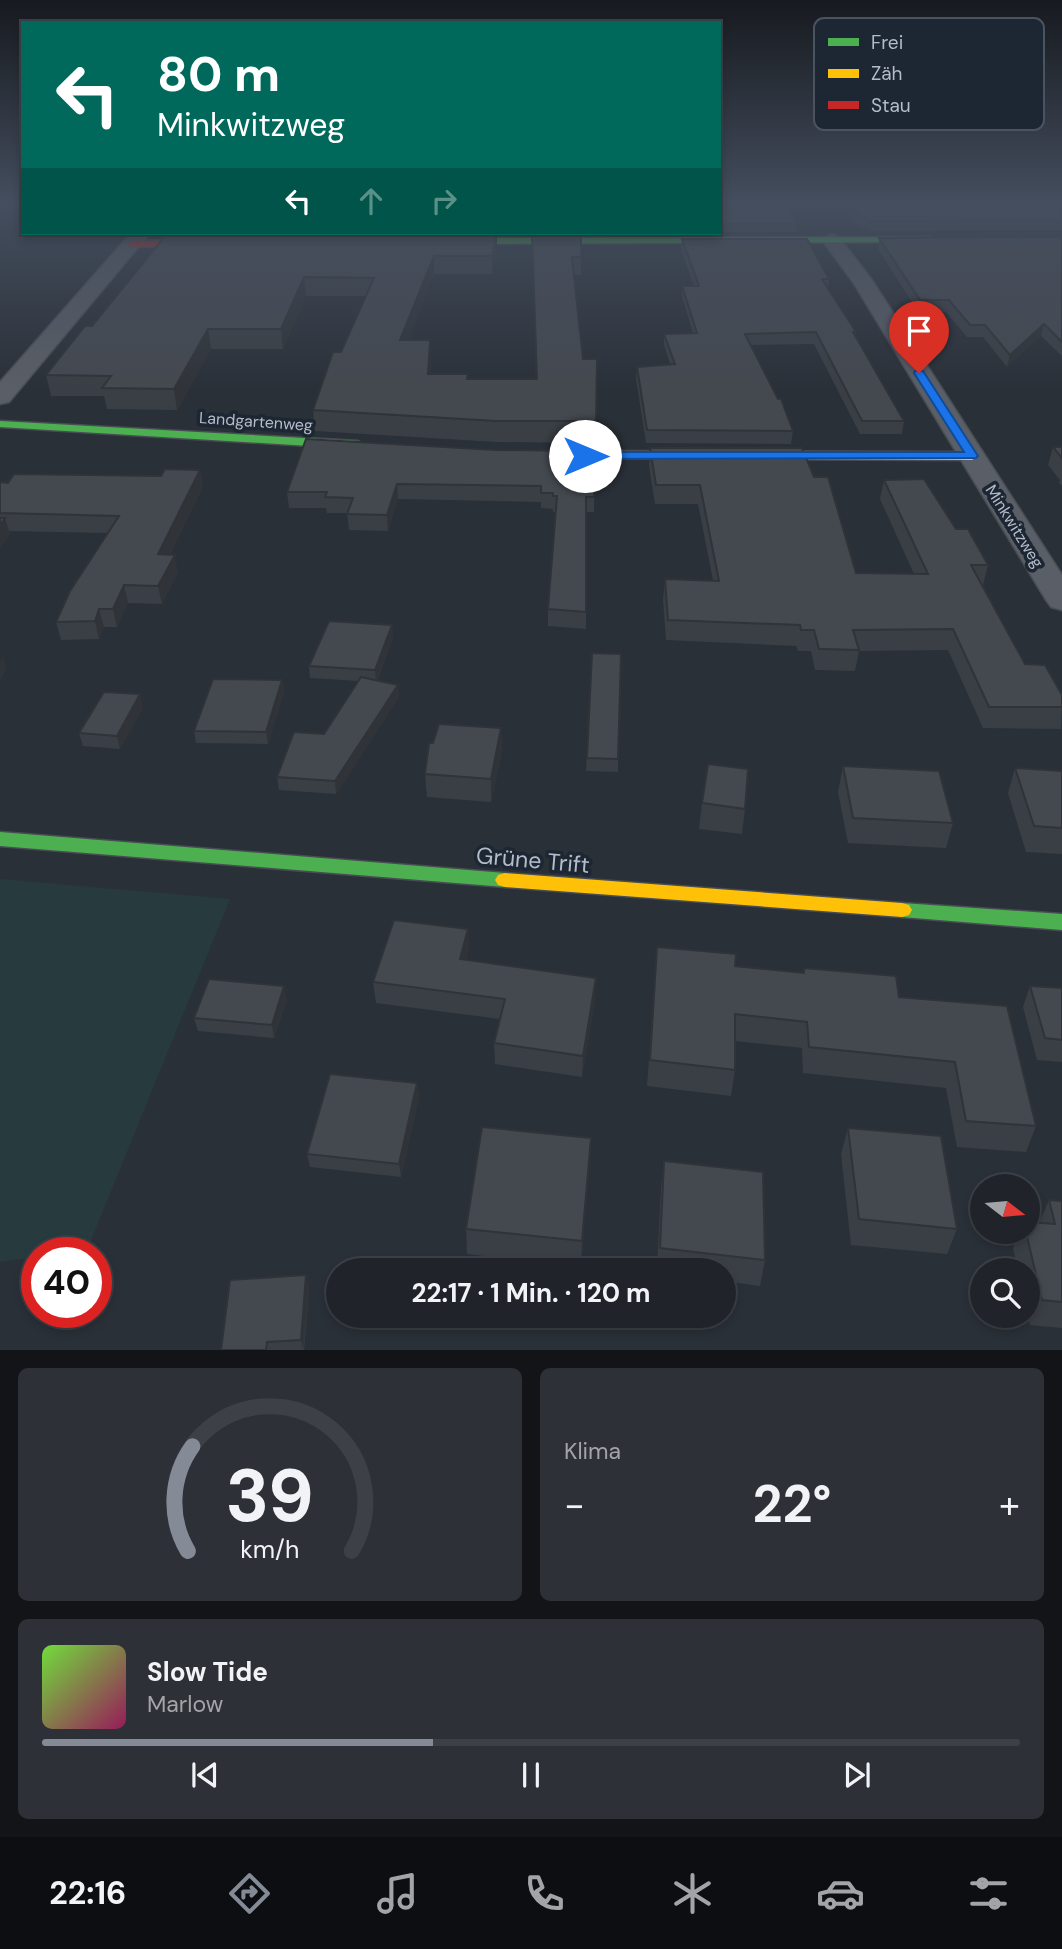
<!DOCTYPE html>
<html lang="de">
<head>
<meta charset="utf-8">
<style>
  :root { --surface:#20242a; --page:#2d3036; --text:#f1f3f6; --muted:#a2a4a8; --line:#3d4147; --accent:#848b96 }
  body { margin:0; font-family:"DM Sans",sans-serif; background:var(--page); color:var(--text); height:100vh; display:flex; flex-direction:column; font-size:26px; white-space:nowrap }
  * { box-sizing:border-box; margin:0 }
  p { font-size:23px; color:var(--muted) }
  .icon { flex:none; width:38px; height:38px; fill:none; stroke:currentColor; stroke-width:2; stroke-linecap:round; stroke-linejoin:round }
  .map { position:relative; height:1350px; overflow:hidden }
  .sheet { display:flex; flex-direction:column; gap:18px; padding:18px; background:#121417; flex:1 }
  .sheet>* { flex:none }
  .guide { position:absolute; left:21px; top:21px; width:700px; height:214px; border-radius:0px; box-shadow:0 4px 10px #0003,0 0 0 2px var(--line); background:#00695c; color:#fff; overflow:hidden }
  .needle { width:46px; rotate:106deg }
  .controls { position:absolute; left:970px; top:1174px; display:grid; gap:14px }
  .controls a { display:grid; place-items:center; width:70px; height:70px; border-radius:50%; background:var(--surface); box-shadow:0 4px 10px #0003,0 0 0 2px var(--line); font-size:35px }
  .speed { position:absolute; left:21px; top:1237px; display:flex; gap:14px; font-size:35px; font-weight:700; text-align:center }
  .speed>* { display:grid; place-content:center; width:91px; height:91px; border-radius:50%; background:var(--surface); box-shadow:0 4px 10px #0003,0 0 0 2px var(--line); line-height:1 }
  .speed .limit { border:10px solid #d22; background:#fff; color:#111 }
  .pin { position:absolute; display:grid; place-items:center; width:60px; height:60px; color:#fff; margin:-72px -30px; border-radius:50% 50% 50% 0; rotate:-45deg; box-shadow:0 0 7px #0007 }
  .pin .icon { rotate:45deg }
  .me { position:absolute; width:77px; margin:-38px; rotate:90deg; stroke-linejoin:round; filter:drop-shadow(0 0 5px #0008) }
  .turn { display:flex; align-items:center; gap:24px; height:147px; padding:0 21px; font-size:32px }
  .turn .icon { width:91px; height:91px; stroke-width:2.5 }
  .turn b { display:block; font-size:49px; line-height:60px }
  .lanes { display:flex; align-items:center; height:66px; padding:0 21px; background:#0003; justify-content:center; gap:35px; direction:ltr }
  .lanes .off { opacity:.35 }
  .big { font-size:52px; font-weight:700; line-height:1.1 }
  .sheet .card { flex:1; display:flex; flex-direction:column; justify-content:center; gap:10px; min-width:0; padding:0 24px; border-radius:10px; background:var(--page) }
  .sheet .dial { align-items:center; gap:0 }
  .dial svg { height:182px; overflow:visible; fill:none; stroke:var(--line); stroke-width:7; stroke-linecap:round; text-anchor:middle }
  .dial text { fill:var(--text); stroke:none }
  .song { display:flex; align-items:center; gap:21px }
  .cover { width:84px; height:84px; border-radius:10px; background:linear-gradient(135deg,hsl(100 70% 55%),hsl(330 70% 35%)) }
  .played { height:7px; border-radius:4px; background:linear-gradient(90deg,var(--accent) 40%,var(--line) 40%) }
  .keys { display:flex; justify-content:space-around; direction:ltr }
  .heat { display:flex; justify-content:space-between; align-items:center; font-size:38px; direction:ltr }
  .sheet .tiles { flex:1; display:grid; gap:18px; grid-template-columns:1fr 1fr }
  .card:last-child { grid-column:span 2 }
  .trip { position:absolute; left:326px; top:1258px; width:410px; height:70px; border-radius:35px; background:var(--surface); box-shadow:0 4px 10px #0003,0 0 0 2px var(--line); font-weight:700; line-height:70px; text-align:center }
  .tabs { display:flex; height:112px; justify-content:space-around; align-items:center; background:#0d0e11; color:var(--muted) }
  .tabs .icon { width:49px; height:49px }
  .tabs .selected { color:var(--accent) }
  .tabs b { font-size:32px; color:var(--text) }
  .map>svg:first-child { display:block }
</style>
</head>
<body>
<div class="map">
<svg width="1062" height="1351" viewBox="0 0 1062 1351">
  <rect width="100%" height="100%" fill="#2a3038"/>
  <path fill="#273a3e" d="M0,879l230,20 -143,351 -50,3v4l-37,5z"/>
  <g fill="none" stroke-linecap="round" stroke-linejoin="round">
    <g stroke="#484c53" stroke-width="3">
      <g id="street">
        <path d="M131,233h19l-141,169 -9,2v-22z"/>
        <path d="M831,234l7,2 34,44 190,295v35l-11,-3 -5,-7 -193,-318 -31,-42z"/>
      </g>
    </g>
    <g stroke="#484c53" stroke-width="3">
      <g id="fast">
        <path d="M931,237l4,3 -1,2 -489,2 -4,-3 4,-3z"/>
        <path d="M0,421l358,20 6,4 -6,4 -358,-22z"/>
        <path d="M0,832l505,41 7,2 3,5 -3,5 -7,2 -505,-41z"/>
        <path d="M902,903l160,11v16l-160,-13 -7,-2 -3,-5 3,-5z"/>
      </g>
    </g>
    <g stroke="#484c53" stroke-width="3">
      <g id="slow">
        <path d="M544,451l428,1 6,4 -6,4 -432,-2v-6z"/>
        <path d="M505,873l397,30 7,2 3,5 -3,5 -7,2 -397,-30 -7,-2 -3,-5 3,-5z"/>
      </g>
    </g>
    <g stroke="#484c53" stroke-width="3">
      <path id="jam" d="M210,240l3,1v4l-81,2 -4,-3 4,-3z"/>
    </g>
    <use href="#street" fill="#5a5e66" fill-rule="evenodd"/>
    <use href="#fast" fill="#4caf50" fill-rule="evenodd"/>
    <use href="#slow" fill="#ffc107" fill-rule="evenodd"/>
    <use href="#jam" fill="#c62828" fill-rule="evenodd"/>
  </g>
  <g fill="#3a3f45">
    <path d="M719,201l78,23 -1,8h-77z"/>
    <path d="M840,201h222v29l-194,1 -3,-3h-6z"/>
    <path d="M182,233h319h-4v18l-5,23h-58l-25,66 22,20v14l37,5h68l-4,-146h49v42h-7l9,84h14l-2,84 -99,-1 -181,-11 -2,-21 28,-58 25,-56h-60l-23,53h-72l-34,61 -70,-1 -3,-13h-53l-5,-21 136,-140z"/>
    <path d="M1062,237v119l-21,-20 -34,31 -24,-30h-16l-21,-25h-28l-40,-63 1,-11z"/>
    <path d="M682,239l147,40 -1,8 28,45 -1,4 49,85 -2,13h-42l-46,-90 -63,1 42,86 -2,13 -145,-1 -10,-64 1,-12 33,-3 -6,-19v-11l29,-1 -11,-36v-11h12l-13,-36z"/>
    <path d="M1053,447h9v39l-3,-3 1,-3 -12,-15z"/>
    <path d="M650,448l164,29 42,96 58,1 -34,-75 4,-19 72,49 32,36 -5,20 42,79 37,31 -1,34 -78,-1 -35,-78 -89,1 -4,20 -37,-1h-3l-4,-19h-13l-2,-5 -130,-6 -3,-40 2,-21 48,1 -15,-76h-43l-6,-38z"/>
    <path d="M496,450l99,1 -1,61h-8v117l-38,-3v-17l7,-97h-2v-3l-12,-1v-6l-143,-3 -10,32 -39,-1 -2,-17h-20l-1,-5h-37l-2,-16z"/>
    <path d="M200,470l3,16 -33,68 8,18 -16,32 -34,-1 -11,24h-13l-5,12 -38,1 -5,-18 52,-89 -99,-2 1,3 -10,15v-67l161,-6z"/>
    <path d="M392,625l1,12 -16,44 21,4 1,12 -63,97 -57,-4 -2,-13 47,-43 34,-53 -48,-3 -1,-12z"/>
    <path d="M592,653l26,106v13l-32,-1z"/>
    <path d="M282,680l2,12 -16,52 -72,-1 -2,-12z"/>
    <path d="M143,707l-23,42 -37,-3 -4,-13z"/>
    <path d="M501,728l1,23 -11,51 -64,-5 -2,-23 8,-31z"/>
    <path d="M843,766l110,57 -7,25 -98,-5 -10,-51z"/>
    <path d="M1015,768l47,3v83l-36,-2 -18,-59z"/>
    <path d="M702,803l43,6 -3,25 -43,-5z"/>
    <path d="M468,929l1,21 -3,10 129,39 -13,78 -87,-13 -1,-21 6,-24 -124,-16 -3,-21z"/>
    <path d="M657,947l78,19 68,7 1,-5 95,29 137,129 -10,26 -69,-5 -11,-59 -143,-15 -1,-25 -67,-7v29l-4,26 -84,-10z"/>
    <path d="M1030,986l32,2v74l-25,-2 -14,-53z"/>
    <path d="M287,1000l-13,38 -76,-7 -4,-13z"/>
    <path d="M417,1083l2,14 -18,80 -91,-10 -3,-13z"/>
    <path d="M848,1128l109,101 -10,25 -96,-9 -10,-91z"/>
    <path d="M591,1138l-10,129 -114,-13 -1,-25z"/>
    <path d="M664,1161l101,99 -5,26 -37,-5v-11h-66l4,-83z"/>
    <path d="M1049,1200l13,1v127l-32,-3 -3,-10v-45h-9l-5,-22 7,-16h7l12,-9z"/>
    <path d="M306,1275l3,13 -5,62h-83z"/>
  </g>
  <g fill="#303338">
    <path d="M497,233v18l-5,23v-18z"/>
    <path d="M434,256v18l-32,86 -2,-20z"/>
    <path d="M304,277l2,19 -23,53 -2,-20z"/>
    <path d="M1044,324l-3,12 -34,31 3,-12z"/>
    <path d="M208,329l3,20 -34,61 -3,-21z"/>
    <path d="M430,340l1,20 -1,34 -2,-20z"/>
    <path d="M200,470l3,16 -42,86 -3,-18z"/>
    <path d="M397,484l1,15 -10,32 -1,-16z"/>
    <path d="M5,518l5,16 -10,15v-23z"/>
    <path d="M175,555l3,17 -16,32 -4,-18z"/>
    <path d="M124,585l4,18 -11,24 -4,-18z"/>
    <path d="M99,609l5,18 -5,12 -4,-18z"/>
    <path d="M392,625l1,12 -17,45 -1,-12z"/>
    <path d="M3,656l4,13 -7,12v-19z"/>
    <path d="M282,680l2,12 -16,52 -2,-12z"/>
    <path d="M398,685l1,12 -63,97 -1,-13z"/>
    <path d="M140,694l3,13 -23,42 -3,-13z"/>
    <path d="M501,728l1,23 -11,51v-23z"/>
    <path d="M468,929l1,21 -8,30 -1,-21z"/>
    <path d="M596,978l-1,21 -13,78 1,-21z"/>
    <path d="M284,986l3,14 -13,38 -2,-13z"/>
    <path d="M417,1083l2,14 -18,80 -2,-13z"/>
    <path d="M591,1138l-1,26 -9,103 1,-26z"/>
    <path d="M306,1275l3,13 -6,62 -2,-10z"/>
  </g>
  <g fill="#444950" stroke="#303338" stroke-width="2">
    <path d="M719,201h66l12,23h-78z"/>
    <path d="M849,201h213v19l-193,1 -2,-4h-7z"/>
    <path d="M497,233l-5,23h-58l-34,84h30l-2,34h40l-1,5h70l-5,-146h49v24h-9l11,102h14l-1,62h-100l-183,-11 20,-58h8l33,-74 -70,-1 -23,52h-73l-34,60 -72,-1 9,-12 -65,-1 39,-49h7l74,-91z"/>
    <path d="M1062,237v105l-18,-18 -34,31 -25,-30h-15l-21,-25h-29l-41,-62z"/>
    <path d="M682,239h125l22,40h-7l34,53h-3l51,89h-42l-46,-89 -71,2 33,65h3l12,32 -146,-1 -10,-63 38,-3 -11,-30 33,-1 -15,-47h17z"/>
    <path d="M306,439l190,11 99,1 -1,46h-8v115l-38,-3 9,-113h-4v-3h-12v-7l-144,-2 -10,31 -40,-1 6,-16 -28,-1 2,-5h-40z"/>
    <path d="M1053,447h9v11z"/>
    <path d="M650,448h152l12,29h14l28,96 72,1 -44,-94 40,-1 32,50h12l20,36h-17l54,99 20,1 17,30v12h-73l-36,-78 -100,1 6,20 -37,-1h-3l-5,-19h-13l-1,-5 -132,-5 -3,-41 54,2 -19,-96h-44z"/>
    <path d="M165,469l35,1 -42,84 17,1 -17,31 -34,-1 -11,24h-14l-4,12 -39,1 14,-31 49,-75 -119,-3v-31l8,1 6,-9 147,2z"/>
    <path d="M0,518h5l-5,8z"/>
    <path d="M329,621l63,4 -17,45 -66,-4z"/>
    <path d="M592,653l29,1 -3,105 -31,-1z"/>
    <path d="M361,677l37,8 -63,96 -58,-4 17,-45 30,2z"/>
    <path d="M213,679l69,1 -16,52 -72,-1z"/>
    <path d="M104,692l36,2 -23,42 -38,-3z"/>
    <path d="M439,724l62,4 -10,51 -66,-5 4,-31h4z"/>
    <path d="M708,764l40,5 -3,40 -43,-6z"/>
    <path d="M843,766l96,5 14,52 -100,-5z"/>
    <path d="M1015,768l47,3v57l-28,-2z"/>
    <path d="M394,920l74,9 -8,30 136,19 -13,78 -89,-13 11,-44 -132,-17z"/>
    <path d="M657,947l79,7 -1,12 69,7v-5l92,8 3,21 108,9 29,120 -70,-5 -11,-59 -146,-15 -2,-25 -72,-8v56l-85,-10z"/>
    <path d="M209,979l75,7 -12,39 -78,-7z"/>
    <path d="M1030,986l32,2v52l-17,-2z"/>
    <path d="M330,1074l87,9 -18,81 -92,-10z"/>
    <path d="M482,1127l109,11 -9,103 -116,-12z"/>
    <path d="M848,1128l93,8 16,93 -98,-10z"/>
    <path d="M664,1161l99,11 2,88 -105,-12z"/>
    <path d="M1049,1200l13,1v101l-20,-2 -16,-68h1v-10l28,2z"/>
    <path d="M306,1275l-5,65 -34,2 -1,8h-45l9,-70z"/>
  </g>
  <linearGradient id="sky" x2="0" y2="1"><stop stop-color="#171a1f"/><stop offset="0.52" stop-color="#444e5e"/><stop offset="1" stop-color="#444e5e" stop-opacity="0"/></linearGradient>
  <rect width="1062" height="390" fill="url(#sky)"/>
  <path fill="#1a73e8" stroke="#114b97" stroke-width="2" d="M915,371h8l55,85 -2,2 -391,1 -6,-3 6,-4h379l-50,-79z"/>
  <g text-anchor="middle" stroke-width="7" stroke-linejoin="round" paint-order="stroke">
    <g font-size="16" fill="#b4bcc9" stroke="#1d2633">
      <text transform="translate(256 421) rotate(4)" y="6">Landgartenweg</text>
      <text transform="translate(1015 526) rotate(58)" y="6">Minkwitzweg</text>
    </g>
    <g font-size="23" fill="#b4bcc9" stroke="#1d2633">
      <text transform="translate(533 860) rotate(5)" y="8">Grüne Trift</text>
    </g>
  </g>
  <rect x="814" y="18" width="230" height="112" rx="10" fill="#1d2633" stroke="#4a5360" stroke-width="2"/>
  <rect x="828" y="38" width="31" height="8" fill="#4caf50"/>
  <rect x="828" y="69" width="31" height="9" fill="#ffc107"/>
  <rect x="828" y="101" width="31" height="8" fill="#c62828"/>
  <g font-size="19" fill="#b4bcc9">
    <text x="871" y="49">Frei</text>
    <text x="871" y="80">Zäh</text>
    <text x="871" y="112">Stau</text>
  </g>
</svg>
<div class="controls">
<a><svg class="needle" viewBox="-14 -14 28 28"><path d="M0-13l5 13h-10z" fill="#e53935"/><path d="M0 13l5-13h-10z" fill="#a2a4a8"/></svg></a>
<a><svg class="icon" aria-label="search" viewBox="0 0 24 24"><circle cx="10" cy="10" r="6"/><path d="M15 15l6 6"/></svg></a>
</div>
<div class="speed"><div class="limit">40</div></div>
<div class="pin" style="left:919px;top:373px;background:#d93025"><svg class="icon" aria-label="arrive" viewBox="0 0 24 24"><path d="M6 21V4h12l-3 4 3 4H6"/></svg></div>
<svg class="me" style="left:585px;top:456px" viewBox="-20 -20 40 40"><circle r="19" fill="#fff"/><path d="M0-13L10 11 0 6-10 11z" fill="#1a73e8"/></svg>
<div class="trip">22:17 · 1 Min. · 120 m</div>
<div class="guide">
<div class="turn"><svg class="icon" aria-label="left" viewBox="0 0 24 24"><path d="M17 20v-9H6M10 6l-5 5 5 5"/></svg><div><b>80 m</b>Minkwitzweg</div></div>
<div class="lanes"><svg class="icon" aria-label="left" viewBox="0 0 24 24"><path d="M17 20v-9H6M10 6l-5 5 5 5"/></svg><svg class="icon off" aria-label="ahead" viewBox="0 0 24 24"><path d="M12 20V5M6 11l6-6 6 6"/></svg><svg class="icon off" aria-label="right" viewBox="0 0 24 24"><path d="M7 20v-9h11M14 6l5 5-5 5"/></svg></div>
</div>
</div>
<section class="sheet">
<div class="tiles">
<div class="card dial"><svg viewBox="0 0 100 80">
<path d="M14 69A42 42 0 1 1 86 69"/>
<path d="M14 69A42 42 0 0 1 16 23" stroke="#848b96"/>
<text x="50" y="56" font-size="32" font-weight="700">39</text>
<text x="50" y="72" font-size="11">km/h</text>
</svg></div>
<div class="card"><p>Klima</p>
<div class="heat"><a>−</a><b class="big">22°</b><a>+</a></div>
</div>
<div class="card">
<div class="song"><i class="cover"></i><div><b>Slow Tide</b><p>Marlow</p></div></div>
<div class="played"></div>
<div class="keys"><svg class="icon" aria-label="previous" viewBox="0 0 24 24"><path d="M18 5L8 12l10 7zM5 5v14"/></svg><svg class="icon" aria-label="pause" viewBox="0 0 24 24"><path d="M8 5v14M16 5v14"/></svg><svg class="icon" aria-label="next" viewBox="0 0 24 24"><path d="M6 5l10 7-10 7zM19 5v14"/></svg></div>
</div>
</div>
</section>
<nav class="tabs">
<b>22:16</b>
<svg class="icon selected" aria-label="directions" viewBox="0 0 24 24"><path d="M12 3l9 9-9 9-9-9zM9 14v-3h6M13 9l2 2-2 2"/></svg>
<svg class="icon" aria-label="music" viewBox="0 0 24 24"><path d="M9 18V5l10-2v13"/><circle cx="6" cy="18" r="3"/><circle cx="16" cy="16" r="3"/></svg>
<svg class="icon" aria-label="phone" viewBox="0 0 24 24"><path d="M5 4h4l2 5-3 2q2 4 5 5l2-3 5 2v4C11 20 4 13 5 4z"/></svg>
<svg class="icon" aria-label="climate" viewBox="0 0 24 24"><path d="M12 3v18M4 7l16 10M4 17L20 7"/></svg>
<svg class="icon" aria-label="car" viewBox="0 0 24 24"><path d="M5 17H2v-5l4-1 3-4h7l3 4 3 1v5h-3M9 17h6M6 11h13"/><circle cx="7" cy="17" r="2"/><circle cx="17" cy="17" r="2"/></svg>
<svg class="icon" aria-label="filters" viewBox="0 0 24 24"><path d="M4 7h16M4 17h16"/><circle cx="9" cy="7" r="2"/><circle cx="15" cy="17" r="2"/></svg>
</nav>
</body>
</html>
